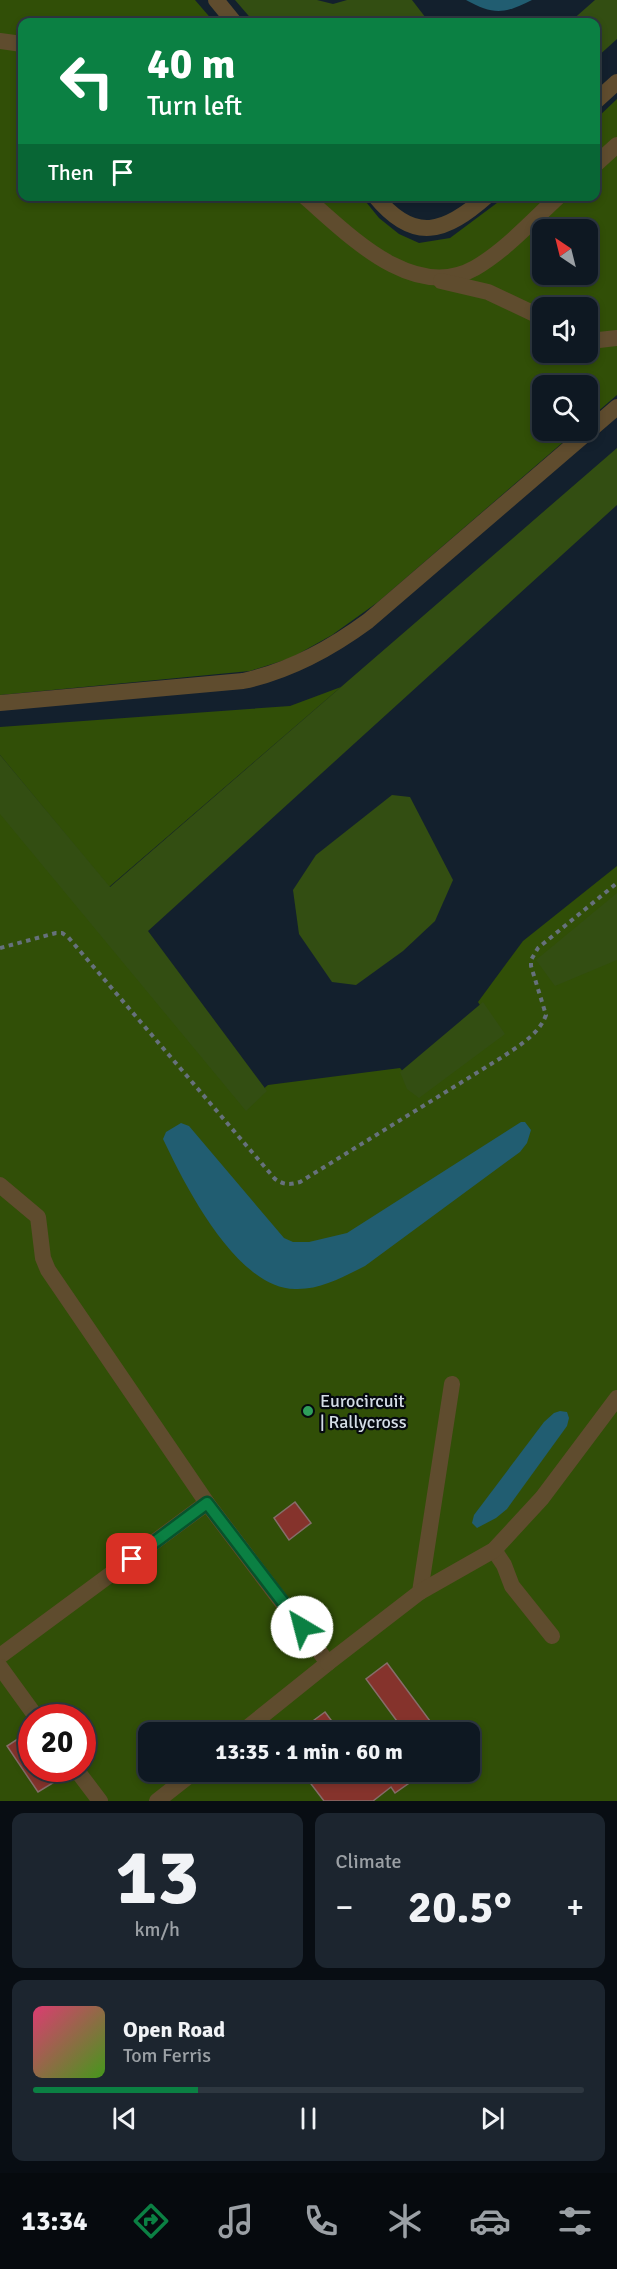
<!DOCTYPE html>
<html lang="en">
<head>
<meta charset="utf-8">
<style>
  :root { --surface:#0e1822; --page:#1c252f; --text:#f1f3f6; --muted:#9ba0a5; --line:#2e3740; --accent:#0b8043 }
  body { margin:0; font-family:Signika,sans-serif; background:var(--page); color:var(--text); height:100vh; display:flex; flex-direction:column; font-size:22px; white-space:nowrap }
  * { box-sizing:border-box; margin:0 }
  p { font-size:20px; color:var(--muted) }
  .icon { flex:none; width:33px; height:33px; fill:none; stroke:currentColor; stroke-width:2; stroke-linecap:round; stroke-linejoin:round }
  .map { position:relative; height:1801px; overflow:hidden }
  .sheet { display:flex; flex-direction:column; gap:12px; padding:12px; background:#080d13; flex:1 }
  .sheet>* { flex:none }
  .guide { position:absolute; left:18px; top:18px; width:582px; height:183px; border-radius:12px; box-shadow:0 3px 9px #0003,0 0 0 2px var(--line); background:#0b8043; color:#fff; overflow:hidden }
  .needle { width:39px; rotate:325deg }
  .buttons { position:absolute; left:532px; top:219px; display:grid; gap:12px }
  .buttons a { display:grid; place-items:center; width:66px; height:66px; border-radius:12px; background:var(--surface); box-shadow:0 3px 9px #0003,0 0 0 2px var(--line); font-size:30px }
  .speed { position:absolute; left:18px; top:1704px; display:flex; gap:12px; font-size:30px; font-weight:700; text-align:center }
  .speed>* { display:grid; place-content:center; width:78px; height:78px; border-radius:50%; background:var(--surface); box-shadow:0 3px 9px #0003,0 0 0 2px var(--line); line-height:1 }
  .speed .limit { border:9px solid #d22; background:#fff; color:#111 }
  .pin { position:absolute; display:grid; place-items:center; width:51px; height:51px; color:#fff; margin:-26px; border-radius:12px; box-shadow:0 3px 9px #0006 }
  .me { position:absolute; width:66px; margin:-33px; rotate:323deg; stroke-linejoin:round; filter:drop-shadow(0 0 4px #0008) }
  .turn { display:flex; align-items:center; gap:21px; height:126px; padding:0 30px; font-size:27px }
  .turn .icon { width:78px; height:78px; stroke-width:2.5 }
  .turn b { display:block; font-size:42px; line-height:51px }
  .then { display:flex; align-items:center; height:57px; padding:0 30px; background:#0003; gap:12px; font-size:22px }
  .big { font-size:45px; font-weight:700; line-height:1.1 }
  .sheet .card { flex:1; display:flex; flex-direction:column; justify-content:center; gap:9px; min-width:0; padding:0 21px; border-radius:12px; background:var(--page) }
  .sheet .dial { align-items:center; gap:0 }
  .dial b { font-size:78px; line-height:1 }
  .song { display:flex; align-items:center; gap:18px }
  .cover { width:72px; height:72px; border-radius:9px; background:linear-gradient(135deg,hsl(340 70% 55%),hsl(100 70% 35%)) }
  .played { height:6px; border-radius:3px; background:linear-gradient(90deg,var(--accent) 30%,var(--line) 30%) }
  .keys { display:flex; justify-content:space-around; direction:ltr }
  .heat { display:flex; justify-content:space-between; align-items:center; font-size:33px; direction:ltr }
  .sheet .tiles { flex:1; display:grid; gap:12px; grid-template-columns:1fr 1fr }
  .card:last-child { grid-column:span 2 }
  .trip { position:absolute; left:138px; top:1722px; width:342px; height:60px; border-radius:12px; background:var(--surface); box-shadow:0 3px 9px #0003,0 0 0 2px var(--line); font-weight:700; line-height:60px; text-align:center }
  .tabs { display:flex; height:96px; justify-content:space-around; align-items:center; background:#060a0e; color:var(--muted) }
  .tabs .icon { width:42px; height:42px }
  .tabs .current { color:var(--accent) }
  .tabs b { font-size:27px; color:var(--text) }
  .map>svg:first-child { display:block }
</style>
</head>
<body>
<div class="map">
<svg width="617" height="1801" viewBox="0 0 617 1801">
  <rect width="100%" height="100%" fill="#13202d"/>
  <g fill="#314f07" fill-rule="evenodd">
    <path d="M0,0h195l19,22h-192v174l340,1 17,21 20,16 20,9 31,-5 55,-41 91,-1v-77l21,-20v296l-29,25v-34h-45v44l33,1 -198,171 -46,33 -41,23 -41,13 -250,24zM543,230h45v44h-45zM543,308h45v44h-45z"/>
    <path d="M341,687l-232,200 -109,-132v-28l290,-21z"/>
    <path d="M0,808l247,295 21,-18 132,-17 20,23 79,-57 -21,-32 45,-61 94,-75v935h-617zM32,1718h50v50h-50zM148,1732h322v40h-322z"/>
  </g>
  <g fill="#334e12">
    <path d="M235,0h82l16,4 14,-4h65l17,22h-175z"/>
    <path d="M595,0h22v39l-21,19v-36h-26z"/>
    <path d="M617,448v57l-469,426 119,160 -21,20 -246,-297v-59l110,132z"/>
    <path d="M392,795l18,2 43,83 -18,41 -32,30 -47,34 -24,-3 -33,-48 -6,-44 23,-35z"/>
    <path d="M617,893v67l-62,26 -19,-26z"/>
    <path d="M483,1002l22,32 -86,64 -12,-9 -7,-17z"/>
  </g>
  <g fill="#215d71">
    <path d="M466,0h66c-27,14 -39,15 -66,0z"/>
    <path d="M521,1122h4l6,8 -4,13 -7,9 -155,114c-22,11 -45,24 -70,23 -59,-1 -110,-104 -132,-150l3,-7 15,-9 8,3 95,112 9,4h16l38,-9z"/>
    <path d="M560,1411l7,1 2,6 -2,8 -60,83 -11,9 -19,10 -5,-5 2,-8 70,-93 10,-9z"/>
  </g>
  <g fill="#85332c" stroke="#866d6a" stroke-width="1.5">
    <path d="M295,1502l16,21 -22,17 -15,-22z"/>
    <path d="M387,1663l46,62 -10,7h-18l-39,-53z"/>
    <path d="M325,1712l15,20h-42z"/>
    <path d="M24,1735l8,10v23h15l9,13 -18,11 -31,-46z"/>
    <path d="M302,1772h67l3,4 6,-4h47l-30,21 -4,-6 -18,14h-49z"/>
  </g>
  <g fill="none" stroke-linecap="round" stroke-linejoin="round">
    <path stroke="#66717c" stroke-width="4" stroke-dasharray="4.5 4.5" stroke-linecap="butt" d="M0,948l56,-15h6l6,4 207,242c9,6 14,6 25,3l204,-126c16,-11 35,-22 42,-41l-15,-49v-6l7,-12 79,-65"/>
    <g stroke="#5f4c2e" stroke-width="16">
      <path d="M216,0l18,22"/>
      <path d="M0,41l22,3"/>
      <path d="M596,101l21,-19"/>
      <path d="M596,164l21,-19"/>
      <path d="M304,196c44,38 109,107 171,72 31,-18 58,-48 84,-72"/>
      <path d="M375,196c39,48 70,37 112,0"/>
      <path d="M441,281l47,11 55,26"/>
      <path d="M588,336l11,4 18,-2"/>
      <path d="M0,703l243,-22c47,-10 87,-32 125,-60l249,-214"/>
      <path d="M0,1185l38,32 5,41 5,12 159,233 -207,153"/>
      <path d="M207,1503l121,160 -86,69"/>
      <path d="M494,1550l10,15 8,21 40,50"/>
      <path d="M420,1592l32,-208"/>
      <path d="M328,1663l92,-71 74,-42 48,-52 75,-100"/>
      <path d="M0,1667l37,51"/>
      <path d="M75,1768l25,33"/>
      <path d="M157,1801l37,-29"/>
    </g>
  </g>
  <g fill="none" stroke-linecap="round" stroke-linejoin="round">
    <g stroke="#07532c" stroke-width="15">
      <path id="route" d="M132,1559l75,-56 95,124"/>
    </g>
    <use href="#route" stroke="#0b8043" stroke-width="10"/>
  </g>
  <circle fill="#2e9e5b" stroke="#05090f" stroke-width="2" cx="308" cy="1411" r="6"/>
  <g text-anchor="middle" stroke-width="4.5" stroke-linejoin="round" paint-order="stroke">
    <g font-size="18" fill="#d4dde6" stroke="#05090f" text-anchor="start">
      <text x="320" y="1407">Eurocircuit<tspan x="320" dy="21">| Rallycross</tspan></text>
    </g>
  </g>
</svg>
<div class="buttons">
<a><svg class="needle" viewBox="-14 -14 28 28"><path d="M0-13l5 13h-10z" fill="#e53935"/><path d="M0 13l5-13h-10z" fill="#9ba0a5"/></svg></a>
<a><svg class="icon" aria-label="sound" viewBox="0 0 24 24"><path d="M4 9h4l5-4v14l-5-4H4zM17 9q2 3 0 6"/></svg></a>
<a><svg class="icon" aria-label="search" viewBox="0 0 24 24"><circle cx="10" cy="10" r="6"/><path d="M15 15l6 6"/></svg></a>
</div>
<div class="speed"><div class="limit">20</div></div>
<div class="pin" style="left:132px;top:1559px;background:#d93025"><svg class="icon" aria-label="arrive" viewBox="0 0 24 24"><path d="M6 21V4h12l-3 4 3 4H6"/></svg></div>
<svg class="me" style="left:302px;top:1627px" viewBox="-20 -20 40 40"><circle r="19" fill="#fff"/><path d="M0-13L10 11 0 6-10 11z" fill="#0b8043"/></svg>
<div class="trip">13:35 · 1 min · 60 m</div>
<div class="guide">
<div class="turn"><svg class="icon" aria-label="left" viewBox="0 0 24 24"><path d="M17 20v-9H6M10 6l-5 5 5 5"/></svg><div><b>40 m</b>Turn left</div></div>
<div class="then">Then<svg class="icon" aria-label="arrive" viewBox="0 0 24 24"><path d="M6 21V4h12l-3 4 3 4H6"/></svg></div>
</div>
</div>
<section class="sheet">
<div class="tiles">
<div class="card dial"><b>13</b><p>km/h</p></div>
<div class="card"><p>Climate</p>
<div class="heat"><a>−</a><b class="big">20.5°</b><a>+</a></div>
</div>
<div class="card">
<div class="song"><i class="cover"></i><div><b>Open Road</b><p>Tom Ferris</p></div></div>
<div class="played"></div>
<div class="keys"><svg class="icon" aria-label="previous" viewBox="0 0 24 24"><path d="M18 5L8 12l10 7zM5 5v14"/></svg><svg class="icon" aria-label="pause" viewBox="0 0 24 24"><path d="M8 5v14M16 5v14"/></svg><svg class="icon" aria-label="next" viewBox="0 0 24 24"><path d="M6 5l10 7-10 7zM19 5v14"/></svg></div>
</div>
</div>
</section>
<nav class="tabs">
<b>13:34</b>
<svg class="icon current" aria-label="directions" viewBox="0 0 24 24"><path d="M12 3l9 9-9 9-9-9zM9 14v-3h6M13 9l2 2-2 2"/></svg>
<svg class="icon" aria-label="music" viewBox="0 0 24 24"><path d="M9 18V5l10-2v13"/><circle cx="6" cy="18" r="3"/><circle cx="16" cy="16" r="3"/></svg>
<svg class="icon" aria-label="phone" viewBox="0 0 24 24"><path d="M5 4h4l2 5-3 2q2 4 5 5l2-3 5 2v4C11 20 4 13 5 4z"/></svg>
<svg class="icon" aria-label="climate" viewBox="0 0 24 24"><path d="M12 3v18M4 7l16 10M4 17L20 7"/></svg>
<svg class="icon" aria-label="car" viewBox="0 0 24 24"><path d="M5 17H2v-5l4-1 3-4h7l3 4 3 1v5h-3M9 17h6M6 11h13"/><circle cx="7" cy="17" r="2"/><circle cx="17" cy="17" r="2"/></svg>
<svg class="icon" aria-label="filters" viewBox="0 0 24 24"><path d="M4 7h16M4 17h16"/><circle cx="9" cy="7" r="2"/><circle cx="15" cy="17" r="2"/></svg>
</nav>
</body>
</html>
